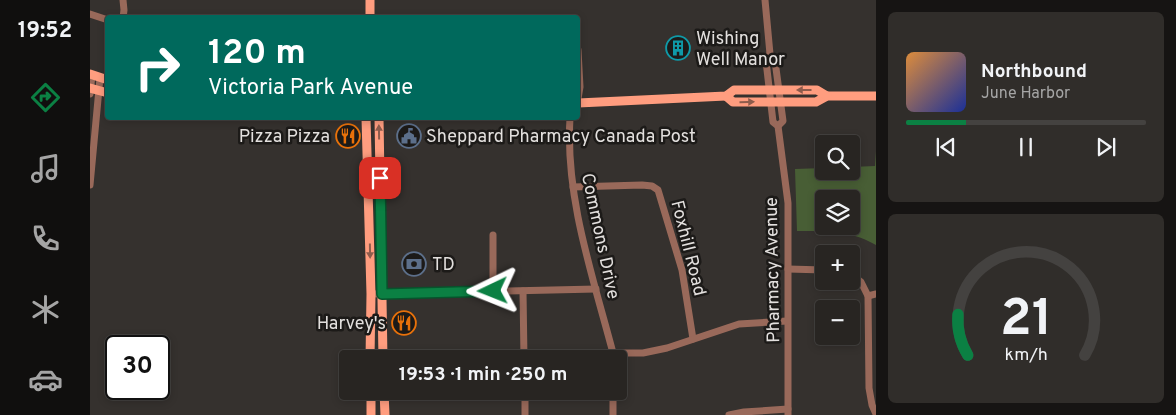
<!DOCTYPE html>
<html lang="en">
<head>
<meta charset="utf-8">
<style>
  :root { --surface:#282522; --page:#302d2a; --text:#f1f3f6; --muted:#a5a5a5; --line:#444240; --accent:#0b8043 }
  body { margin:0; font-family:Overpass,sans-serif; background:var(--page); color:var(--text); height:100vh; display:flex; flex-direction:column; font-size:19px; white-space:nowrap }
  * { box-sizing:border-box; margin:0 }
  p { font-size:16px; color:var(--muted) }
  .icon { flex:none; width:28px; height:28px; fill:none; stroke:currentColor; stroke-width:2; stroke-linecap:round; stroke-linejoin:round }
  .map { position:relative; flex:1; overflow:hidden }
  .sheet { display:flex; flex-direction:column; gap:12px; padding:12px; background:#161413; width:300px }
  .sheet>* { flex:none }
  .top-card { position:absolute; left:15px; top:15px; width:475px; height:105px; border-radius:5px; box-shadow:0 2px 8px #0003,0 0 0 1px var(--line); background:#00695c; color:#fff; overflow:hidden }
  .buttons { position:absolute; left:725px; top:135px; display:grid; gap:10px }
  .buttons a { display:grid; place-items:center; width:45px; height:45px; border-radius:5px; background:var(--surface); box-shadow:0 2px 8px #0003,0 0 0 1px var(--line); font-size:25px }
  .speed { position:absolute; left:15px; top:335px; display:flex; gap:10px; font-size:25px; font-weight:700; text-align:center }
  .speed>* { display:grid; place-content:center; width:65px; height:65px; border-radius:50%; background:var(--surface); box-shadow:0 2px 8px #0003,0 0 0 1px var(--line); line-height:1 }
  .speed .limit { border:2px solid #111; border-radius:8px; background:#fff; color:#111 }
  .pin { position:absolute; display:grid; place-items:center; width:42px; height:42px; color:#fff; margin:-21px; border-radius:10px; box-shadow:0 2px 8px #0006 }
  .me { position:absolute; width:55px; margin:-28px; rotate:268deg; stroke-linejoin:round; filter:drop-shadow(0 0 4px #0008) }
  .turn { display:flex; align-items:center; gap:18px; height:105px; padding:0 20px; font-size:22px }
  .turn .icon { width:65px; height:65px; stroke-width:2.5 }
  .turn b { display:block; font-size:35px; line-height:42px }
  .sheet .card { flex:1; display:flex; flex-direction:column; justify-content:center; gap:8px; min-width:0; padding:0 18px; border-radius:8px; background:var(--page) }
  .sheet .dial { align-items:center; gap:0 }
  .dial svg { height:130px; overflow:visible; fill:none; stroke:var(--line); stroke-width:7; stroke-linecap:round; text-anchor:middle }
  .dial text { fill:var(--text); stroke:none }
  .song { display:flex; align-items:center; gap:15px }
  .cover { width:60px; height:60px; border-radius:8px; background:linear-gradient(135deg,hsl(30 70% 55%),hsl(230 70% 35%)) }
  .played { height:5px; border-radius:2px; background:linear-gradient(90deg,var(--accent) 25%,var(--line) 25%) }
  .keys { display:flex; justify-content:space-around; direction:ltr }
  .trip { position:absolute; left:249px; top:350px; width:288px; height:50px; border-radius:5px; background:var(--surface); box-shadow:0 2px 8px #0003,0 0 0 1px var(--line); font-weight:700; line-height:50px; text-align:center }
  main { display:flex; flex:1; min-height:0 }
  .tab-bar { display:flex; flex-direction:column; width:90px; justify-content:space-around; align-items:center; background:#100f0e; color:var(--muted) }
  .tab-bar .icon { width:35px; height:35px }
  .tab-bar .selected { color:var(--accent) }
  .tab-bar b { font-size:22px; color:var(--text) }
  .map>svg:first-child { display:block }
</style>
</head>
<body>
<main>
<nav class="tab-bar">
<b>19:52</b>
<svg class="icon selected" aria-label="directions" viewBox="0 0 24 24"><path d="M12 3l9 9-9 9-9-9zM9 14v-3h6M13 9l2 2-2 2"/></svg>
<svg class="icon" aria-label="music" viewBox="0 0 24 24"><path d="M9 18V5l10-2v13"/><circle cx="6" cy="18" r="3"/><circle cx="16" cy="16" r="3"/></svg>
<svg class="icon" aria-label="phone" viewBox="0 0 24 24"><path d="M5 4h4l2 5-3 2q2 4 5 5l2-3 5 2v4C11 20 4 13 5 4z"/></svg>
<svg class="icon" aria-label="climate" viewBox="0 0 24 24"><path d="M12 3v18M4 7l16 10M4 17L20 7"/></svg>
<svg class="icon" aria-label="car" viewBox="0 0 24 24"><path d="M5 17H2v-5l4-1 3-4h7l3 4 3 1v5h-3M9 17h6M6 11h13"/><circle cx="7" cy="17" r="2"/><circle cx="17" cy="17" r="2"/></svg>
</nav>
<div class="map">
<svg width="786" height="415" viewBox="0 0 786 415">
  <rect width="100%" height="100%" fill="#35312e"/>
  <path fill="#485e35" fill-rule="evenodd" d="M786,151v94c-29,-16 -47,-13 -79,-14l-2,-62 29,-1v3h27v-4l24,-1zM734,199h27v27h-27z"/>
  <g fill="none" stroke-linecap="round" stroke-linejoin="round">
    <g stroke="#99695a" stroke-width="7">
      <path d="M675,0l5,54 -4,7 7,61 5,4 10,77v212"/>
      <path d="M0,14l18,6"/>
      <path d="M33,18l1,-8 -1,-10"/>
      <path d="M488,50l2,37 -2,12"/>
      <path d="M680,54l5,7 8,60 -5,5"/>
      <path d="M0,94l2,-19"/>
      <path d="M480,118c-5,79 23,159 43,235v6"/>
      <path d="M0,185l10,-107"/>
      <path d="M483,187l69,-2 10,1 6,4 24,80 11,69"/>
      <path d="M403,235v56"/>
      <path d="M698,269l36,1"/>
      <path d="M761,274l10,8 7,14 1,92 3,17 4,9"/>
      <path d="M433,291l1,68"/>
      <path d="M281,294l225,-5"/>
      <path d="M778,296l8,-2"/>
      <path d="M523,353h30l24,-5 72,-24 48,-3"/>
      <path d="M435,391v24"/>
      <path d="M523,415v-24"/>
      <path d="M639,415l15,-3 44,-3"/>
    </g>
    <g stroke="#ff9d7f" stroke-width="9">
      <path d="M280,0v18"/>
      <path d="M0,74l18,6"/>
      <path d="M0,88l18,5"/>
      <path d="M636,96l7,6h83l11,-6h49"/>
      <path d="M488,103l148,-7 8,-6h83l10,6"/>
      <path d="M276,118l5,176 -1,65"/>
      <path d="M289,118l4,241"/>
      <path d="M281,391v24"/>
      <path d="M294,391l1,24"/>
    </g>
  </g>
  <defs><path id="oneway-solid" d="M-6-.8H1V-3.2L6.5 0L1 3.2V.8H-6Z" transform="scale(1.25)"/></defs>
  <g fill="#8e5c4c">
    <use href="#oneway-solid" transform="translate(714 90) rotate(180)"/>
    <use href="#oneway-solid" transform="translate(657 102) rotate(-1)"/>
    <use href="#oneway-solid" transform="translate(289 132) rotate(-91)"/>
    <use href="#oneway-solid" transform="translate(280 251) rotate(89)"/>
  </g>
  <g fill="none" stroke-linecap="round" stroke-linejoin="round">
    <g stroke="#07532c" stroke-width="12">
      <path id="route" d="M290,178l2,116 111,-3"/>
    </g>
    <use href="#route" stroke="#0b8043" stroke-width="9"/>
  </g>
  <defs>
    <g id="building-ring" transform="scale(1.25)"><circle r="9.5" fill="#1c1a18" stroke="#0f9aa8" stroke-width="1.5"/><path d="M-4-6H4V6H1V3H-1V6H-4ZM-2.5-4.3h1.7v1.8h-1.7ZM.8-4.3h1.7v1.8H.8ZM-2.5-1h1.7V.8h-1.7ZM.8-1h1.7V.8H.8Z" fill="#0f9aa8"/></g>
    <g id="restaurant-ring" transform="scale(1.25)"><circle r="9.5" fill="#1c1a18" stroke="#e8710a" stroke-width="1.5"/><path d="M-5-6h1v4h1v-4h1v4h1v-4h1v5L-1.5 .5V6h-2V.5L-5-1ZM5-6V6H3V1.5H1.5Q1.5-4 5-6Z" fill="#e8710a"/></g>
    <g id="civic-ring" transform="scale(1.25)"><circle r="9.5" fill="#1c1a18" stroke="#5c6f8a" stroke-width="1.5"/><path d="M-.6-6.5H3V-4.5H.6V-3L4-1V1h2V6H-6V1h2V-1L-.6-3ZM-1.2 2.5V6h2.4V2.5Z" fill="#5c6f8a"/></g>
    <g id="bank-ring" transform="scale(1.25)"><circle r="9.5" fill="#1c1a18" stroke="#5c6f8a" stroke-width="1.5"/><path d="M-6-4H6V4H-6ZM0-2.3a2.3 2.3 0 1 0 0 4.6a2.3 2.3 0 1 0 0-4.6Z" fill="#5c6f8a"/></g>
  </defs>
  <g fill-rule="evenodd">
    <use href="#building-ring" x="588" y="48"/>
    <use href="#restaurant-ring" x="258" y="136"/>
    <use href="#civic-ring" x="319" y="136"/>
    <use href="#bank-ring" x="324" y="264"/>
    <use href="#restaurant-ring" x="314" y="323"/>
  </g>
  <g text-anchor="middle" stroke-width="5" stroke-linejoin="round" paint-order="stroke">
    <g font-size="18" fill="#e3e0de" stroke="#1c1a18" text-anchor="start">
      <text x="606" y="44">Wishing<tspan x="606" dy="21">Well Manor</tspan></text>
      <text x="240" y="142" text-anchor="end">Pizza Pizza</text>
      <text x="336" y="142">Sheppard Pharmacy Canada Post</text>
      <text x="342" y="270">TD</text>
      <text x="296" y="329" text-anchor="end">Harvey's</text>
    </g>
    <g font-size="18" fill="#e3e0de" stroke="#1c1a18">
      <text transform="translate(511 236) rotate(78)" y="6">Commons Drive</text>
      <text transform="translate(599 248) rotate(76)" y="6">Foxhill Road</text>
      <text transform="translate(682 270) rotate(-91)" y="6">Pharmacy Avenue</text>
    </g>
  </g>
</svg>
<div class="buttons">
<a><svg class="icon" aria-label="search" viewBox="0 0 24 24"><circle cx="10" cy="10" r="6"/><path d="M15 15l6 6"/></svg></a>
<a><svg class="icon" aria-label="layers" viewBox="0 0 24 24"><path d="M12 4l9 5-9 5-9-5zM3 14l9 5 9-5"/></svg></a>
<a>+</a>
<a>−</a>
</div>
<div class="speed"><div class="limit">30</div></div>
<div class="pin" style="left:290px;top:178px;background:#d93025"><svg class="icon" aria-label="arrive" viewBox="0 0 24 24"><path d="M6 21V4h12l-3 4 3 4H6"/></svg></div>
<svg class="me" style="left:403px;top:291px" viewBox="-20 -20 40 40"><path d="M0-17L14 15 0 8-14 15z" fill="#0b8043" stroke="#fff" stroke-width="4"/></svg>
<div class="trip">19:53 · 1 min · 250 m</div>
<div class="top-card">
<div class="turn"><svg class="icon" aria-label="right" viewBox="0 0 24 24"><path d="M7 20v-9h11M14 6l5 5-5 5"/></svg><div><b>120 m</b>Victoria Park Avenue</div></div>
</div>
</div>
<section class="sheet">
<div class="card">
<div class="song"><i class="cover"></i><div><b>Northbound</b><p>June Harbor</p></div></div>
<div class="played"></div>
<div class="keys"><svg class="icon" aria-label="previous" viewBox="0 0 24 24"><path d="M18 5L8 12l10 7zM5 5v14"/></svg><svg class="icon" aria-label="pause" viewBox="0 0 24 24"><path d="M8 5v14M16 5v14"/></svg><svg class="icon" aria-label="next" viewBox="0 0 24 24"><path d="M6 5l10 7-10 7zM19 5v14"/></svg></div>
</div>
<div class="card dial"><svg viewBox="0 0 100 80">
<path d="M14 69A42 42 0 1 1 86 69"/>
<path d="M14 69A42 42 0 0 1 8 44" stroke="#0b8043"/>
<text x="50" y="56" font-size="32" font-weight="700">21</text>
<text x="50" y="72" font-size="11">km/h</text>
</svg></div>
</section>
</main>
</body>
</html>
